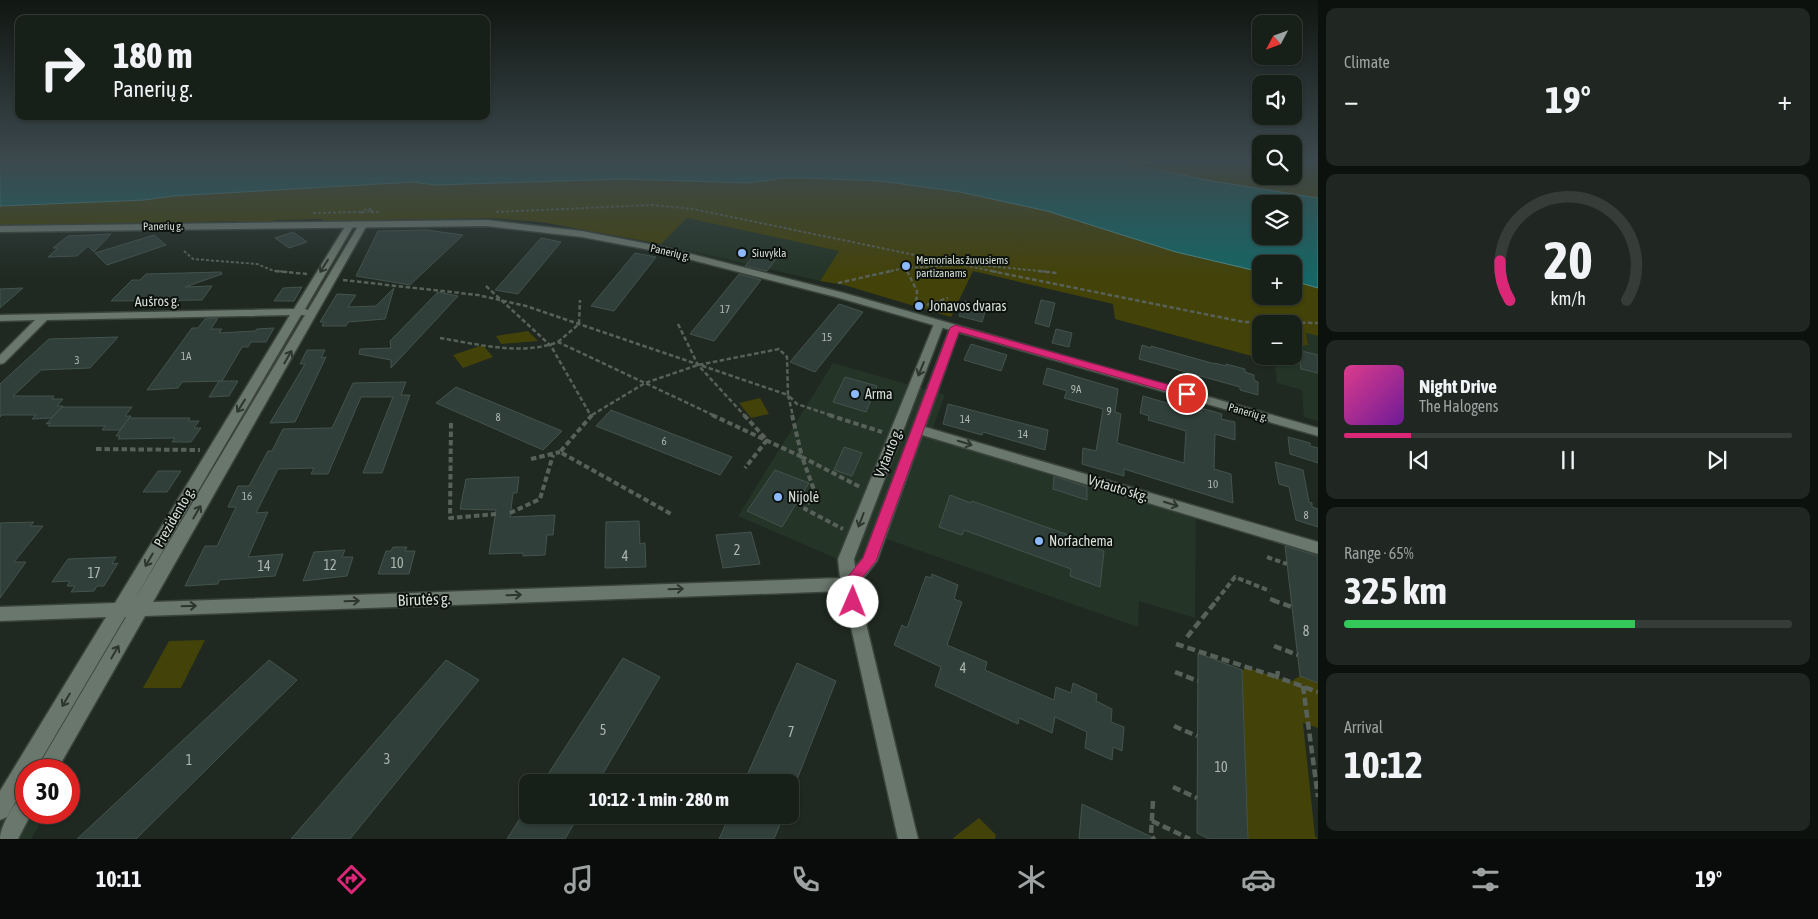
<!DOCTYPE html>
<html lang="en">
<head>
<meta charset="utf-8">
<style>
  :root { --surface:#171f19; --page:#202722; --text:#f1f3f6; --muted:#9ea2a2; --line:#363d38; --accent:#db2777 }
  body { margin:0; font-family:"Asap Condensed",sans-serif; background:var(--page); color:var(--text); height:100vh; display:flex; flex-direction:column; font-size:19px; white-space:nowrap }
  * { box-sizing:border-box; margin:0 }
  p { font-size:16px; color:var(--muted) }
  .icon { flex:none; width:28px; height:28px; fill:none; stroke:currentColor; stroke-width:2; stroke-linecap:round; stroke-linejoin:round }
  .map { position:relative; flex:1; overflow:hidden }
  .side { display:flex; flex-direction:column; gap:8px; padding:8px; background:#0d110e; width:500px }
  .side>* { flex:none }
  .banner { position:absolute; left:15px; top:15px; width:475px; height:105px; border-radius:10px; box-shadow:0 1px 4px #0004,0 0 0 1px var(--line); background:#171f19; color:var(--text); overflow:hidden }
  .needle { width:32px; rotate:229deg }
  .fabs { position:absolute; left:1252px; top:15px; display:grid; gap:10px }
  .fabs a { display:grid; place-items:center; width:50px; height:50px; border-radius:10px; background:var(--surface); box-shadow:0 1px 4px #0004,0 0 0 1px var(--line); font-size:25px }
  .speed { position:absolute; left:15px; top:759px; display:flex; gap:10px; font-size:25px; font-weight:700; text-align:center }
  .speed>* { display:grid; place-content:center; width:65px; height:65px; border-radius:50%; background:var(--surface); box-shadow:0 1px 4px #0004,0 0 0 1px var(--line); line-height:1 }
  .speed .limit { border:8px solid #d22; background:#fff; color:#111 }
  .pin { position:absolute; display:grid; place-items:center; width:42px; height:42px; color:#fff; margin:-21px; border:2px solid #fff; border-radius:50%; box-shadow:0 1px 5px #0007 }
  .me { position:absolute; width:55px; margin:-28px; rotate:1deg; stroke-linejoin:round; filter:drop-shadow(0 0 4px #0008) }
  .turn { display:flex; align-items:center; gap:18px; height:105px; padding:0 15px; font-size:22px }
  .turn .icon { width:65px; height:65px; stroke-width:2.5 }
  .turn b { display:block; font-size:35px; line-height:42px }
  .big { font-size:38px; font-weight:700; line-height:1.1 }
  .side .tile { flex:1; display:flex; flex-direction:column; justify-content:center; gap:8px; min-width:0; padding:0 18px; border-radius:10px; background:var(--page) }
  .side .dial { align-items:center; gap:0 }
  .dial svg { height:130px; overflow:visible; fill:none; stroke:var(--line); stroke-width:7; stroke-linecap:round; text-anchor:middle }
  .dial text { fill:var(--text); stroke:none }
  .song { display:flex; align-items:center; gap:15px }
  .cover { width:60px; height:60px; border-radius:8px; background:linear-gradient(135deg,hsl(330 70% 55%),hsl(280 70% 35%)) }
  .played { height:5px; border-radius:2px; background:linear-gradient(90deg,var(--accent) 15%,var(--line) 15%) }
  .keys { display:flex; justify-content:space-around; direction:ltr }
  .heat { display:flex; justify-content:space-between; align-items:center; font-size:28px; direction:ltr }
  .charge { height:8px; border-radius:4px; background:linear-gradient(90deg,#34c759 65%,var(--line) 0) }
  .trip { position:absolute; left:519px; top:774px; width:280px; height:50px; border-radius:10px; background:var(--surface); box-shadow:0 1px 4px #0004,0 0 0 1px var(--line); font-weight:700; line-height:50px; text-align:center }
  .tabs { display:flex; height:80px; justify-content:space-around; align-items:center; background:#090c0a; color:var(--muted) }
  .tabs .icon { width:35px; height:35px }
  .tabs .on { color:var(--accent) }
  .tabs b { font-size:22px; color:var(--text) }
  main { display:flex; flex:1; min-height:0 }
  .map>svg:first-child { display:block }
</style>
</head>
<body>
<main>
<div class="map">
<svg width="1318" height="839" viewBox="0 0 1318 839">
  <rect width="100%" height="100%" fill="#1f2921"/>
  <g fill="#243427">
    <path d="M687,218l153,33 -20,30 -159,-37z"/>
    <path d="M1306,333l12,3v85l-14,-4 -2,-27 -25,-7 -3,-27h20v-9l14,-3z"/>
    <path d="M833,363l112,32 -16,43 267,77 -1,103 -56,-17 -1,26 -266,-93 -16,33 -118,-51z"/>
    <path d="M26,804v8l20,1 -15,26h-31v-34z"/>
  </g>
  <g fill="#434209">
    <path d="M1111,160h150v16h33v-16h24v38l-106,-17z"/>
    <path d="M784,178l96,3 80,11 87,19 129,41 85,20v24h33v-15l24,7v48l-12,-3 2,12 -14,2v-23h-33v32h13v6l-159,-43 -2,-15 -140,-33 -22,46 -107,-32 -24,-4 19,-30 -152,-33 -26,26 -120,-22 -51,-4 -166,3 -2,-2 -46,1 -5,2 -31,1 -3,-2 -237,5v-20l144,-6 28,-4 241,-14 22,3 187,-6 127,4z"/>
    <path d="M528,331l10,10 -37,3 -5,-8z"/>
    <path d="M483,345l10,12 -30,11 -10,-13z"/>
    <path d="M760,398l9,16 -18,4 -12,-15z"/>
    <path d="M205,640l-24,48h-38l26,-47z"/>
    <path d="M1249,668l41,14 10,-6 18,7v45l-15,-5 12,113 3,3h-70l-6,-169z"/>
    <path d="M979,818l17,17 -1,4h-41l-1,-1z"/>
  </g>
  <path fill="#166665" stroke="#508a88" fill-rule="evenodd" d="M0,160h1111l101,21 106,17v90l-24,-7v-17h-33v8l-85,-20 -129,-41 -87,-19 -80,-11 -75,-3h-21l-35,5 -127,-4 -187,6 -22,-3 -240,14 -29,4 -144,6zM1261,204h33v32h-33z"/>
  <g fill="#303f3a" stroke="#43534d">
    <path d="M427,230l36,5 -53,50 -54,-9 22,-45z"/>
    <path d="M293,232l14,10 -18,6 -14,-10z"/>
    <path d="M111,234l-17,18 -6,-6 -11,10 -29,1 10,-9h-5l15,-12z"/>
    <path d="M154,235l12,10 -59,20 -12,-12z"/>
    <path d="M541,238l20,4 -43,52 -23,-4z"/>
    <path d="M758,251l21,4 -12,16 -22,-5z"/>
    <path d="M635,253l21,4 -42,54 -23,-5z"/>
    <path d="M221,272l1,2 -37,13 27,-1 -10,14 -91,1 21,-21h8l6,-6z"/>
    <path d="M739,274l22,6 -47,61 -24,-7z"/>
    <path d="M302,287l-8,14h-20l9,-13z"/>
    <path d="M23,288l-23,20v-19z"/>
    <path d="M394,288l-9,31 -37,3 -2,4h-24l2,-4h-4l17,-28 19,1 -8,12 28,-1z"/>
    <path d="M438,292l20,4 -67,72v-8l-32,-6 1,-5 31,-1 -1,-7z"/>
    <path d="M1041,300l14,3 -6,24 -14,-4z"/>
    <path d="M965,301l14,4 -1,2 8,2 -4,13 -23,-6z"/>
    <path d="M839,304l24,8 -48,60 -25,-10z"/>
    <path d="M218,318l-7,11h11l-3,4 36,-2 2,-2 17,-1 -8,14h-15l-3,5h-6l-20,34 -40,1 -4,6 -31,2 45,-62h6l7,-9z"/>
    <path d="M1056,329l16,4 -3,14 -17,-4z"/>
    <path d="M118,337l-28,31 -49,2 -28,26h41l-2,3h11l-6,7h6l-12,12 -19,1 4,-4h-34l-2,2v-33l49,-45z"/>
    <path d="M971,344l36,11 -6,16 -37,-11z"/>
    <path d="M1142,345l9,3v-2l64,18v-1l11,3v-2l19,5v3l9,3v5l4,2v13l-18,-5v-3l-101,-28z"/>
    <path d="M307,350h18l-4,8 5,-1 -31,65 -25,1 35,-59h-5z"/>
    <path d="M1298,350l20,5v18l-17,-4z"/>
    <path d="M1047,368l71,21 -3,23 6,2 -4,29 67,20 2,-32 -38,-11 1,-4 -9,-3 3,-17 58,17v-5l21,6 -1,5 14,3v18l-20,-6 -1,35 17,5 2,29 -109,-34v7l-42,-12 1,-16 13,3 7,-42 -39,-11 3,-7 -24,-7z"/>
    <path d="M845,377l32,9 -11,26 -33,-10z"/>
    <path d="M219,381h19l-9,15 -20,1z"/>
    <path d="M406,382l-5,13h9l-28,78h-19l30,-76h-32l-33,77h-17l3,-6 -36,1 -22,44 12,-1 -20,45 35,-3 -8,22 -56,4 -1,4 -33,2 20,-40h12l19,-39h-8l10,-21h11l19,-35h4l11,-22 49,-1 21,-45z"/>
    <path d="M456,387l106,44 -19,19 -107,-47z"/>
    <path d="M948,404l100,26 -3,20 -62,-18 -1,3 -39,-11z"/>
    <path d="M62,407h70l-7,9h6l-11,14h-18l3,-4h-57l3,-3 -5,1z"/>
    <path d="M611,410l121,47 -12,18 -124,-49z"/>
    <path d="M129,418h61l-2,3h11l-5,7h7l-10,14h-19l3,-4 -57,1 2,-3h-4z"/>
    <path d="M1288,437l22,6v3l8,2v15l-28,-9z"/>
    <path d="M844,447l18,6 -10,23 -18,-6z"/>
    <path d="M1275,462l28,8 6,32 3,1v4l6,2v18l-22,-7 -7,-33 -10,-3z"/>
    <path d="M775,470l34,13 -27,44 -35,-16z"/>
    <path d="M158,471h23l-14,21h-24z"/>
    <path d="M1054,476l33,11v13l-34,-11z"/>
    <path d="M519,477l-2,16h-4l-3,24 45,-2 -2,20h-6l-2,20 -22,1v-3l-34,1 7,-44 -36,-1 6,-30z"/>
    <path d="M950,495l21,8 1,-2 111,39 -1,3 22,8 -4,36 -30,-11 1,-7 -107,-39 -2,5 -23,-8z"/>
    <path d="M639,521l1,23 5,-1 1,24 -41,1 1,-46z"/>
    <path d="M34,522l-4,4h13l-29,36h12l-26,36v-75z"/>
    <path d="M751,532l9,32 -37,4 -7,-33z"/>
    <path d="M1285,546l33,10v127l-18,-7z"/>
    <path d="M393,547h14l-2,4h10l-6,23h-31l8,-23h5z"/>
    <path d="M345,550l-3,7h11l-6,19 -44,5 11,-29z"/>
    <path d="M116,557l-4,7 6,-1 -14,23h-7l-3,5 -23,1 4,-6h-8l3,-5 -18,1 16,-23z"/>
    <path d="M932,574l26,11 -4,14 8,3 -15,43 40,17 -2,8 69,30 2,-13 15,6 2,-10 24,11 -1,7 16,8 -1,13 13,5 -2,24 -9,-4 -1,13 -27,-12 2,-16 -32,-15 -3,16 -33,-15 -1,6 -83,-38 6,-19 -47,-22 8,-20 5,3 19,-52 5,2z"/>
    <path d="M1198,653l44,17 6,169h-39l-12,-6z"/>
    <path d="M623,658l37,19 -62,105h-55z"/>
    <path d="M269,660l28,20 -161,159h-59z"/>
    <path d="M446,660l33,20 -129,159h-59z"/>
    <path d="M797,663l39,18 -40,101h-52z"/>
    <path d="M1082,804l74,35h-77z"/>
    <path d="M522,815h57l-14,24h-58z"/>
    <path d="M730,815h54l-10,24h-55z"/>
  </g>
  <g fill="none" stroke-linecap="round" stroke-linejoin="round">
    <g stroke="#3a433c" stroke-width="3">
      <g id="minor">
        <path d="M350,222l4,3 -49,84 3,1 52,-87 7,2 -214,377 687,-24 -2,-19 96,-235 5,-3 5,3 -90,235 1,8 8,-9 87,-230 5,-3 5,3 -35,99 393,115v12l-396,-119 -45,126 -20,25 61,253h-20l-55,-248 -698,25 -88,154h-21l90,-153h-1l-90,153h-9v14l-19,33 -7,3v-29l106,-174 -106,4v-14l115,-4 175,-288 -243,5 -43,43 -4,1v-9l35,-35 -35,1v-6l294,-6 52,-84zM301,315h4l-172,287z"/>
        <path d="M26,794v18h6l-14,27h-18c0,-12 15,-40 26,-45z"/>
      </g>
    </g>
    <g stroke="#3a433c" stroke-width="3">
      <path id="tertiary" d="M487,220l95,11 82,16 180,46 474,135v8l-482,-139 -175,-45 -79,-15 -95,-11 -487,6v-6z"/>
    </g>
    <g stroke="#586159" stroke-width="2" stroke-dasharray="3 2" stroke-linecap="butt">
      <path d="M370,209l2,2 -12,2 3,-3z"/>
      <path d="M371,212h8"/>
      <path d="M496,212l156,-7 41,4 304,63"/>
      <path d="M313,213l47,-1"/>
      <path d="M184,251l9,8 64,5 17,7 15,1"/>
      <path d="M968,264l82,8"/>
      <path d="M905,268l52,-3"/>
      <path d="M886,272l19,-4 3,4"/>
    </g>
    <g stroke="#586159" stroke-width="2.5" stroke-dasharray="4.5 2.5" stroke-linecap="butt">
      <path d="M275,271l32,3"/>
      <path d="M907,271l10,20 -1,15"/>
      <path d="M991,271l253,51 74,1"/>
      <path d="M1038,271l19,2"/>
      <path d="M343,280l135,15 48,11 262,89 5,21"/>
      <path d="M838,283l53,-12"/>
      <path d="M486,286l65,60 40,70"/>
      <path d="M920,307l28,-9"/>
      <path d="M678,324l20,41 47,51"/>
      <path d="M440,338c37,6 81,18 118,4l157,74"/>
      <path d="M558,342l21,-18 1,-24"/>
      <path d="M592,415l53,-32 53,-18 81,-16 8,8 1,38 9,9 36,12"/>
    </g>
    <g stroke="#586159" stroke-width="4" stroke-dasharray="5.5 3" stroke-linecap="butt">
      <path d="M592,415l-32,37 113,63"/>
      <path d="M712,415l90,42 12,33 -9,19 38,20"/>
      <path d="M744,415l23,25 -22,28"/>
      <path d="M792,415l10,42 58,30"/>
      <path d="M829,415l53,17"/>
      <path d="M451,423l-1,95 46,-4"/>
      <path d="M96,449l104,1"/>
      <path d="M531,459l29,-7"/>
      <path d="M510,513l30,-14 13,-44"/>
      <path d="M1267,557l20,7"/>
      <path d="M1270,599l6,2"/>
      <path d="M1216,601l19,-24 35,14"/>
    </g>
    <g stroke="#586159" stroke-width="4.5" stroke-dasharray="8 4" stroke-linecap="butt">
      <path d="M1272,600l20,7"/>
      <path d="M1187,637l30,-37"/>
      <path d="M1176,644l101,33"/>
      <path d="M1274,646l24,9"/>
      <path d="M1278,671l-1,6 41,15"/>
      <path d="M1175,672l23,9"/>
      <path d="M1303,686l15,111"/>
      <path d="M1174,726l23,10"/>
      <path d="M1173,787l24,11"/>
      <path d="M1153,801l-2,34 3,4"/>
      <path d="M1152,821l38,18"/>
    </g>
    <use href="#minor" fill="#6a776d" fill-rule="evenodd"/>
    <use href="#tertiary" fill="#6a776d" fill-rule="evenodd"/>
  </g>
  <defs><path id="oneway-shaft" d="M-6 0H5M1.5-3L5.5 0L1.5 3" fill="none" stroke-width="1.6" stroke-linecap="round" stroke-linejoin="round" transform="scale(1.25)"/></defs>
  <g stroke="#2d352f">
    <use href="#oneway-shaft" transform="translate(324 266) rotate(122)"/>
    <use href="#oneway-shaft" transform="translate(288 357) rotate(-60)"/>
    <use href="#oneway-shaft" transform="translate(921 369) rotate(112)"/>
    <use href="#oneway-shaft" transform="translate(241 406) rotate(122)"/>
    <use href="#oneway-shaft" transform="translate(965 443) rotate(17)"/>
    <use href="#oneway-shaft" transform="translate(1171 504) rotate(17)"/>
    <use href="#oneway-shaft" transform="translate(197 512) rotate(-60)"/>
    <use href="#oneway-shaft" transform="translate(861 520) rotate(111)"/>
    <use href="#oneway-shaft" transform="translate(149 560) rotate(120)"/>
    <use href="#oneway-shaft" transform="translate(676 589) rotate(-2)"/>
    <use href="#oneway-shaft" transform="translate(514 595) rotate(-2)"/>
    <use href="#oneway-shaft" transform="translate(352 601) rotate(-2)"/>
    <use href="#oneway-shaft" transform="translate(189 606) rotate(-2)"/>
    <use href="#oneway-shaft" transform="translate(115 652) rotate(-60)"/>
    <use href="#oneway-shaft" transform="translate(66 700) rotate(121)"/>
  </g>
  <linearGradient id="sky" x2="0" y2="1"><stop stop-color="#111712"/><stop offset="0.58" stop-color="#3c494e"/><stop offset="1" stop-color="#3c494e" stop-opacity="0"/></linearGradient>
  <rect width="1318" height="278" fill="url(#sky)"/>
  <path fill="#db2777" stroke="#8e194d" d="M955,325l236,66 1,3 -5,3 -228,-65 -83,229 -20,24 4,17 -2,4 -5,2 -5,-2 -6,-22 21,-26 87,-230z"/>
  <g fill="#8cb9fc" stroke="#0c110d" stroke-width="2">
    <circle cx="742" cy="253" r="5"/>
    <circle cx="906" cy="266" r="5"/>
    <circle cx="919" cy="306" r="5"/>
    <circle cx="855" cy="394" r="5"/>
    <circle cx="778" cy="497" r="5"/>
    <circle cx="1039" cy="541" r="5"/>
  </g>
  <g text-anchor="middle" stroke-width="4" stroke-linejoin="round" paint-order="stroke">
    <g font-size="11" fill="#d8dfd9" stroke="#0c110d">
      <text transform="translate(163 226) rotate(-1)" y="4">Panerių g.</text>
      <text transform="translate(670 252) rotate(13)" y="4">Panerių g.</text>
      <text transform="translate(1248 412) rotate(16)" y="4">Panerių g.</text>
    </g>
    <g font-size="11" fill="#d8dfd9" stroke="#0c110d" text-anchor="start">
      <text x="752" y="257">Siuvykla</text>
      <text x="916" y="264">Memorialas žuvusiems<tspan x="916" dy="13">partizanams</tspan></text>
    </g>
    <g font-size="11" fill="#aeb7b1">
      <text x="725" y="313">17</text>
      <text x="827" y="341">15</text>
      <text x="186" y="360">1A</text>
      <text x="77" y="364">3</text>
      <text x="1076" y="393">9A</text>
      <text x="1109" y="415">9</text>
      <text x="498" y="421">8</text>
      <text x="965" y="423">14</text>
      <text x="1023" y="438">14</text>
      <text x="664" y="445">6</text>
      <text x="1213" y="488">10</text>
      <text x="247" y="500">16</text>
      <text x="1306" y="519">8</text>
    </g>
    <g font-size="14" fill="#d8dfd9" stroke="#0c110d">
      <text transform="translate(157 301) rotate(-1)" y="5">Aušros g.</text>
      <text transform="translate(888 453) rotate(-68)" y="5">Vytauto g.</text>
      <text transform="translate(1118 488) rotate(17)" y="5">Vytauto skg.</text>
      <text transform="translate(174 517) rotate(-60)" y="5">Prezidento g.</text>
    </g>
    <g font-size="14" fill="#d8dfd9" stroke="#0c110d" text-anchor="start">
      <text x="929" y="311">Jonavos dvaras</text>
      <text x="865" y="399">Arma</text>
      <text x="788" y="502">Nijolė</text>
      <text x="1049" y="546">Norfachema</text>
    </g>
    <g font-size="14" fill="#aeb7b1">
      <text x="737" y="555">2</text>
      <text x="625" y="561">4</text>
      <text x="397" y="568">10</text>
      <text x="330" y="570">12</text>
      <text x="264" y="571">14</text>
      <text x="94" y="578">17</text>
      <text x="1306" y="636">8</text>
      <text x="963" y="673">4</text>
      <text x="603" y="735">5</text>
      <text x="791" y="737">7</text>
      <text x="387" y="764">3</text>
      <text x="189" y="765">1</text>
      <text x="1221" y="772">10</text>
    </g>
    <g font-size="16" fill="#d8dfd9" stroke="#0c110d">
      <text transform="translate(424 599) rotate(-2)" y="6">Birutės g.</text>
    </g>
  </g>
</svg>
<div class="fabs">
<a><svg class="needle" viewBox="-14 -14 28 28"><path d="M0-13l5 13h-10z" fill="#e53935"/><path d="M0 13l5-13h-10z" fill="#9ea2a2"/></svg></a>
<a><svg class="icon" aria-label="sound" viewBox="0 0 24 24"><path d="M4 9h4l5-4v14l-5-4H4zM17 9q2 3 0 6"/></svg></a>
<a><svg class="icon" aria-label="search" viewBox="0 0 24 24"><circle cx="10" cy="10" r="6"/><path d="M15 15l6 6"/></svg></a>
<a><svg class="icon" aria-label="layers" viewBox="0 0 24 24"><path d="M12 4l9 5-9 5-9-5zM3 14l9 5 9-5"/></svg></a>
<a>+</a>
<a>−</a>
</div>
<div class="speed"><div class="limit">30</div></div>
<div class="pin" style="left:1187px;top:394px;background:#d93025"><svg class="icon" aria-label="arrive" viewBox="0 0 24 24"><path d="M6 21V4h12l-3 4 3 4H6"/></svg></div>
<svg class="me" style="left:853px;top:602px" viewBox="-20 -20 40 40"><circle r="19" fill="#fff"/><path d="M0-13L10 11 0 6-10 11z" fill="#db2777"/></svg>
<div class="trip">10:12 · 1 min · 280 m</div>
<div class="banner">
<div class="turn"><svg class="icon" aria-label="right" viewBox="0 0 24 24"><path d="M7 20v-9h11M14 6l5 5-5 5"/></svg><div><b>180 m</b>Panerių g.</div></div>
</div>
</div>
<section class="side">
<div class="tile"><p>Climate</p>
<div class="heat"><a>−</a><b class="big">19°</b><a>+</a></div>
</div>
<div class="tile dial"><svg viewBox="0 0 100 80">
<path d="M14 69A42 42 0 1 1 86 69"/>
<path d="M14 69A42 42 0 0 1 8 45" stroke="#db2777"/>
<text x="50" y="56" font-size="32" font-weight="700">20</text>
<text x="50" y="72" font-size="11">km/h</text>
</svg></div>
<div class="tile">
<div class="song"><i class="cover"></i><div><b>Night Drive</b><p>The Halogens</p></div></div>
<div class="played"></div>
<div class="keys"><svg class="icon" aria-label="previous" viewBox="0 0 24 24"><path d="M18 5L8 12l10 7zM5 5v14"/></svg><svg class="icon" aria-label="pause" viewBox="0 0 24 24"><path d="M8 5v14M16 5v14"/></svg><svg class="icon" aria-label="next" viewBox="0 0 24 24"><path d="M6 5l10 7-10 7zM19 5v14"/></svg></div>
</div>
<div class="tile"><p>Range · 65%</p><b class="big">325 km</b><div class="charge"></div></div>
<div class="tile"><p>Arrival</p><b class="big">10:12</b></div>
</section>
</main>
<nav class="tabs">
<b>10:11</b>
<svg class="icon on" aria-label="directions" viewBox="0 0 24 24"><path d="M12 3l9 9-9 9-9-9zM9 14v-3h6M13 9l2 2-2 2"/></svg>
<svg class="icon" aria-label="music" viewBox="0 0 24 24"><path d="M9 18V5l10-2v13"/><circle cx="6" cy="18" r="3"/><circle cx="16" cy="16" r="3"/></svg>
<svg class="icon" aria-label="phone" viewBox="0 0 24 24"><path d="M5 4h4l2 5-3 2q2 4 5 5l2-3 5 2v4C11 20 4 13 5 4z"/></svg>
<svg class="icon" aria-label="climate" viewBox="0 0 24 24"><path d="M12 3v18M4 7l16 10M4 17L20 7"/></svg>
<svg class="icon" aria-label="car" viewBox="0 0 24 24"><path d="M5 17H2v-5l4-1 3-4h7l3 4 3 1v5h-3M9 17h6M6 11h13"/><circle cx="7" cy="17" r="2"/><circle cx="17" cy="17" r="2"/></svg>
<svg class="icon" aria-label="filters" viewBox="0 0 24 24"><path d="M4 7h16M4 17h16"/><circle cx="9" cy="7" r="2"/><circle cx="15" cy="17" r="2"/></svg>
<b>19°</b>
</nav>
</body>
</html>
